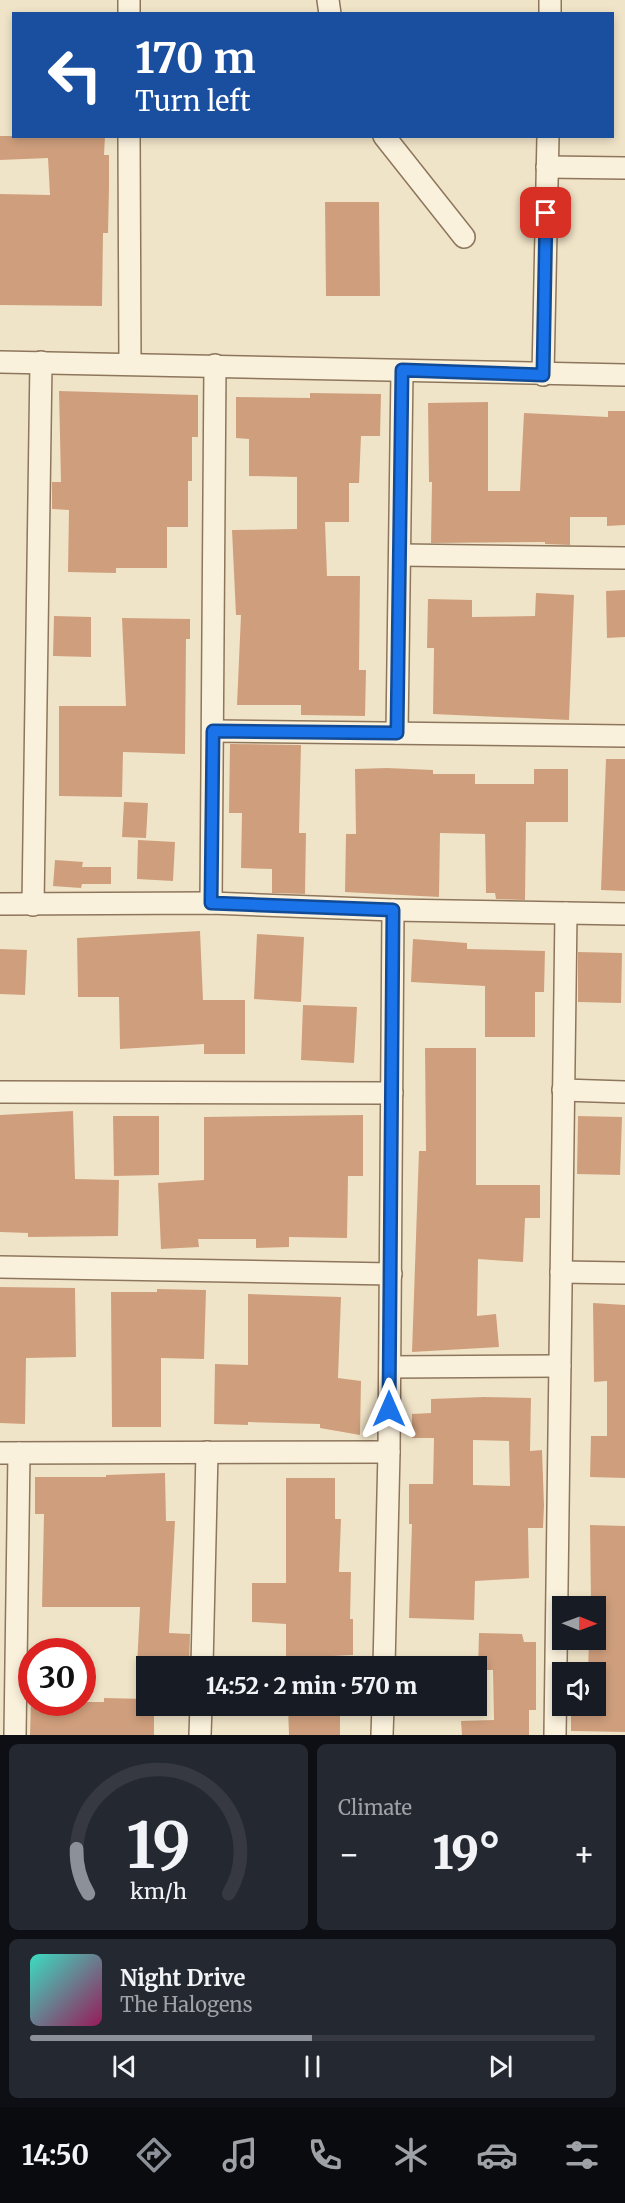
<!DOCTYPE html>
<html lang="en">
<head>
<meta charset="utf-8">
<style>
  :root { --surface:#171b24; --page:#242831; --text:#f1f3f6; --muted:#9ea1a6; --line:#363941; --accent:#8c9099 }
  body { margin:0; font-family:Merriweather,serif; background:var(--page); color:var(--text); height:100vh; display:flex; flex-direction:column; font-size:22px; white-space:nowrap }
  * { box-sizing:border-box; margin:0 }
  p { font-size:20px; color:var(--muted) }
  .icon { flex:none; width:33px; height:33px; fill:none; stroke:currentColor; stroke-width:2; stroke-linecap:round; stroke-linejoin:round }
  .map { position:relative; height:1735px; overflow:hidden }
  .side { display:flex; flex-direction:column; gap:9px; padding:9px; background:#0d0f14; flex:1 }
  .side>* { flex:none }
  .hud { position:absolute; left:12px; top:12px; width:602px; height:126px; border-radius:0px; box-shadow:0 3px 9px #0003; background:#1a4fa0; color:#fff; overflow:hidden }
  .needle { width:39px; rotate:91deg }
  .buttons { position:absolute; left:552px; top:1596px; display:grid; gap:12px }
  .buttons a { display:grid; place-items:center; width:54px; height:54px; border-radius:0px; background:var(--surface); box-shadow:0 3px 9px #0003; font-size:30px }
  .speed { position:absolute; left:18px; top:1638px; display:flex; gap:12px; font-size:30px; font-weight:700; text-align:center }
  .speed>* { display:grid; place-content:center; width:78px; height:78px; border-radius:50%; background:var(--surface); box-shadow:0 3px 9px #0003; line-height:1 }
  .speed .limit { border:9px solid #d22; background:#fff; color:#111 }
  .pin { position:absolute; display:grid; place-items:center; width:51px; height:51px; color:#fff; margin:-26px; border-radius:12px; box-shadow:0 3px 9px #0006 }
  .me { position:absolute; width:66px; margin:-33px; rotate:0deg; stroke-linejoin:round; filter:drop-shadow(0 0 4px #0008) }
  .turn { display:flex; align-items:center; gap:21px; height:126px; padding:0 24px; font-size:27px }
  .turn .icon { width:78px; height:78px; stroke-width:2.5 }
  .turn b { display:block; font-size:42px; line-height:51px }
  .big { font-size:45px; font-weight:800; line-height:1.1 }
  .side .widget { flex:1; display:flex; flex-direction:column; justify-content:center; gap:9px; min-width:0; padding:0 21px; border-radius:9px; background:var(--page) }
  .side .dial { align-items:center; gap:0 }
  .dial svg { height:156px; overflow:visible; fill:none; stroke:var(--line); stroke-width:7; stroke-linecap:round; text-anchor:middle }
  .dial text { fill:var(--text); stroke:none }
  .song { display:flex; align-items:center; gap:18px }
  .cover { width:72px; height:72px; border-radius:9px; background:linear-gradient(135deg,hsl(170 70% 55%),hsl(330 70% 35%)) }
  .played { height:6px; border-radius:3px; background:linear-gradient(90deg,var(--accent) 50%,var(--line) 50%) }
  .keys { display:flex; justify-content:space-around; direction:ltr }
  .heat { display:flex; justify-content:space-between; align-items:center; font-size:33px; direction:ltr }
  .side .tiles { flex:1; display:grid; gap:9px; grid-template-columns:1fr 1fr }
  .widget:last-child { grid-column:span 2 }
  .trip { position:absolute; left:136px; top:1656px; width:351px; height:60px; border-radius:0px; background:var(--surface); box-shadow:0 3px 9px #0003; font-weight:800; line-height:60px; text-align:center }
  .tabs { display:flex; height:96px; justify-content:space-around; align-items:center; background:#090b0e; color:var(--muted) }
  .tabs .icon { width:42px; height:42px }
  .tabs .current { color:var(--accent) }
  .tabs b { font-size:27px; color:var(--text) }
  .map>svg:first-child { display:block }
</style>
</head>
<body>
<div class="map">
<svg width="625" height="1735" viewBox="0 0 625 1735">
  <rect width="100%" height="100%" fill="#f0e4c8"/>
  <g fill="#cf9f7d" fill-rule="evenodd">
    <path d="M0,136h105l-1,19h5v33l-1,45h-5l-1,73 -102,-1v-111l50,1 -2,-37 -48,2z"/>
    <path d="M325,202h54l1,94h-54z"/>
    <path d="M59,391l139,4v42h-6v44h-4v46h-21v41h-51v5l-48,-1 1,-62 -17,-1v-27h9z"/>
    <path d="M310,393l71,1 -1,42h-19l-2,47h-10v39h-24l2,54h33l-1,94h7l-1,46 -64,-1v-10h-64l4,-90h-5l-4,-85 65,-1v-52l-48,-1v-37l-13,-1v-41l74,1z"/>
    <path d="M488,402v89h32l4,-78 84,4v-6h17v114l-18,1v-9h-37v28l-25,-1v-2l-114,1 1,-61h-3l-1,-79z"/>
    <path d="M625,590v47l-18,1 -1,-47z"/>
    <path d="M536,593l38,2 -5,125 -136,-6 1,-66h-7l1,-49 44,1v17l63,-1z"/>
    <path d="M54,616l37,1v40l-38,-1z"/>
    <path d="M122,618l68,1v20h-4l-1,115 -62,-2 -1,45 -63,-1v-90h67z"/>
    <path d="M230,744l71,1 -2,88h7l-1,61 -33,-1v-24l-31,-1 1,-55h-13z"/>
    <path d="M606,759h19v132l-24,-1z"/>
    <path d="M387,768l46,2v4h42v10h59v-15h34v53h-42l-1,78 -29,-1 -1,-6h-9l-1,-59 -45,-1 -1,64 -94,-5 1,-58h10l-1,-65z"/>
    <path d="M124,802l24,1 -2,35 -24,-1z"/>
    <path d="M138,840l37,2 -2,39 -36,-2z"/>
    <path d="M55,860l28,2 -1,5h29v17h-29l-1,4 -28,-2z"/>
    <path d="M200,931l3,69h42v54h-41v-10l-84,5 -1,-52h-41l-1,-59z"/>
    <path d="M257,934l47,3 -3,65 -47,-3z"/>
    <path d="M413,939l54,4v6l78,2 -1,41h-9v45h-50v-51l-74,-4z"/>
    <path d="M0,949l27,1 -2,45 -25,-1z"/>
    <path d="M578,952l44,1 -1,50 -43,-1z"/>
    <path d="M303,1005l54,2 -3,56 -53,-3z"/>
    <path d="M425,1048h51v137h64v33h-15l-2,44 -45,-3 -1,57 19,-2 3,33 -87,5 7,-201h7z"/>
    <path d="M73,1111l2,68 44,1 -1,56 -90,1v-4l-28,-1v-117z"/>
    <path d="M363,1115v61h-15l-1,62 -58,-1v10l-33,1v-9h-58l1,8 -38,2 -3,-66 46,-3v-63z"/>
    <path d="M113,1116h46v59l-45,1z"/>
    <path d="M578,1116l44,1 -2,58 -43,-1z"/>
    <path d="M0,1287l75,1 1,69 -50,1 -1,66 -25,-1z"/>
    <path d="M157,1289l49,1 -2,69 -43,-1v69h-49l-1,-135h46z"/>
    <path d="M248,1294l93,3 -3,81 23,3 -1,54 -40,-7v-4l-72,-2v3l-34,-1 1,-60 33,1z"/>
    <path d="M593,1303l32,2v173l-35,-1 1,-41h16v-55l-13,1z"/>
    <path d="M484,1397l47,1 -1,53 12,-1 2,56 -1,22h-15l1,50 -54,3 -1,39 -65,-2 3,-94h-3v-40h24l1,-46h-22v-24l19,-1v-14zM473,1440l36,1 1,45 -37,-1z"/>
    <path d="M165,1473l1,48h9l-6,112 21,1 -1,32h-52l3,-59h-98l2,-93h-9v-37h71v-2z"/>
    <path d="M286,1478h49v41h6l-2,53h12l-1,47h3v36l-20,1 1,10h-45v-10h-3v-32l-34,-2v-39h34z"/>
    <path d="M590,1525l35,1v206l-54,-1v-25h25v-34h-8l1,-32h7v-34h-5z"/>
    <path d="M479,1633l43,1 2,8h12v68h-7v25h-67l-1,-14 33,-1 -1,-50h-15z"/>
    <path d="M104,1698l43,1v7h7v29h-124l1,-33h73z"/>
    <path d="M288,1706h52v29h-51z"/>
  </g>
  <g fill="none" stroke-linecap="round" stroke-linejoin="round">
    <g stroke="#8d765c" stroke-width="24">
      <g id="minor">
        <path d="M129,0v14"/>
        <path d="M328,0l2,14"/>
        <path d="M550,14v-14"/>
        <path d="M129,136l1,227"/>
        <path d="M384,136l80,101"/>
        <path d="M547,167l78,1"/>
        <path d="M0,362l625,13"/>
        <path d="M543,375l5,-239"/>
        <path d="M401,555l224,3"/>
        <path d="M213,731l412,5"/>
        <path d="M397,733l5,-362"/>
        <path d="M211,903l4,-538"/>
        <path d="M0,904l211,-1 182,7 232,4"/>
        <path d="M33,905l8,-543"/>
        <path d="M563,1090l62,2"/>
        <path d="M0,1092l392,1"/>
        <path d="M0,1267l391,7"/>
        <path d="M561,1272l64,1"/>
        <path d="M390,1367l170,-1"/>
        <path d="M0,1453l389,-1"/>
        <path d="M202,1666l5,-214"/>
        <path d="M384,1666l5,-214 4,-542"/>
        <path d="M15,1735l4,-282"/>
        <path d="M200,1735l1,-29"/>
        <path d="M382,1735l1,-29"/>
        <path d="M555,1735l11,-822"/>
      </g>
    </g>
    <use href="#minor" stroke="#faf1dc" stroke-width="21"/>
  </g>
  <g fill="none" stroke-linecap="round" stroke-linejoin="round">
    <g stroke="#114b97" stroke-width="15">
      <path id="route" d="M389,1409l4,-499 -182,-7 2,-172 184,2 5,-363 141,5 3,-162"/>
    </g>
    <use href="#route" stroke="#1a73e8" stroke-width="10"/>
  </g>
</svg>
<div class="buttons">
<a><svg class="needle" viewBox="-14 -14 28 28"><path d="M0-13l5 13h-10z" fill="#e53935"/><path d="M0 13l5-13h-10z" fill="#9ea1a6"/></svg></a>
<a><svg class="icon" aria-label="sound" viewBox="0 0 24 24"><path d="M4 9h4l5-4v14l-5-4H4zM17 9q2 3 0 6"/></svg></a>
</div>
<div class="speed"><div class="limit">30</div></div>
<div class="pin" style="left:546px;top:213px;background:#d93025"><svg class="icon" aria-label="arrive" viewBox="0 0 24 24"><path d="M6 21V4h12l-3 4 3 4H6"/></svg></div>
<svg class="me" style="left:389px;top:1409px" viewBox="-20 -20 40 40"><path d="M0-17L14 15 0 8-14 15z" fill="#1a73e8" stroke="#fff" stroke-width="4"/></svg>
<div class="trip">14:52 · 2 min · 570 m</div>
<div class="hud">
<div class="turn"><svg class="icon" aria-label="left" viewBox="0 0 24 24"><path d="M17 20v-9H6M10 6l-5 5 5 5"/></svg><div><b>170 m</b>Turn left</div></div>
</div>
</div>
<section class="side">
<div class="tiles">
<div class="widget dial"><svg viewBox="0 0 100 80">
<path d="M14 69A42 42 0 1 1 86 69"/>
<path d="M14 69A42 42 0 0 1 8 46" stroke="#8c9099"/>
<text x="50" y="56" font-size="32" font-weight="700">19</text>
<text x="50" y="72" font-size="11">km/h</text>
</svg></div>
<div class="widget"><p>Climate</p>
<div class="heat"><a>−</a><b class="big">19°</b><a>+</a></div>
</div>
<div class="widget">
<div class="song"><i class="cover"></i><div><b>Night Drive</b><p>The Halogens</p></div></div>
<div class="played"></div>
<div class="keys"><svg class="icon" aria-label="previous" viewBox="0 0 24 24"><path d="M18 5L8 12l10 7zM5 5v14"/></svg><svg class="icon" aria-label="pause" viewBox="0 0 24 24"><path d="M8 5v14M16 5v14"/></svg><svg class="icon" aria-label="next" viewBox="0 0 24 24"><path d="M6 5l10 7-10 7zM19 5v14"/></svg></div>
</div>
</div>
</section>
<nav class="tabs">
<b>14:50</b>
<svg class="icon current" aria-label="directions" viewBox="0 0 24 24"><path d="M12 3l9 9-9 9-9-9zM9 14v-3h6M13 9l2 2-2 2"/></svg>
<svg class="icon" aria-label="music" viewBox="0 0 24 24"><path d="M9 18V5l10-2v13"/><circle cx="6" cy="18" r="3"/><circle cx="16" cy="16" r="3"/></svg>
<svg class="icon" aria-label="phone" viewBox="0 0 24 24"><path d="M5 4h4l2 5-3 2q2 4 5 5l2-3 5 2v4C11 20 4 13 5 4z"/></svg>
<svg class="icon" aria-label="climate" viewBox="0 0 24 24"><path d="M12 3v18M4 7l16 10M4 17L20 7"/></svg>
<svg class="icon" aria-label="car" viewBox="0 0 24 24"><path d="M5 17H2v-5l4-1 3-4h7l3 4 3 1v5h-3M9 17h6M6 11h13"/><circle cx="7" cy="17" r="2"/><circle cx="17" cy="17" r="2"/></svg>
<svg class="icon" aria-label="filters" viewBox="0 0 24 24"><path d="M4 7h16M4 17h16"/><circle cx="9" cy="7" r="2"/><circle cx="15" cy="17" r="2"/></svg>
</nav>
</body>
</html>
